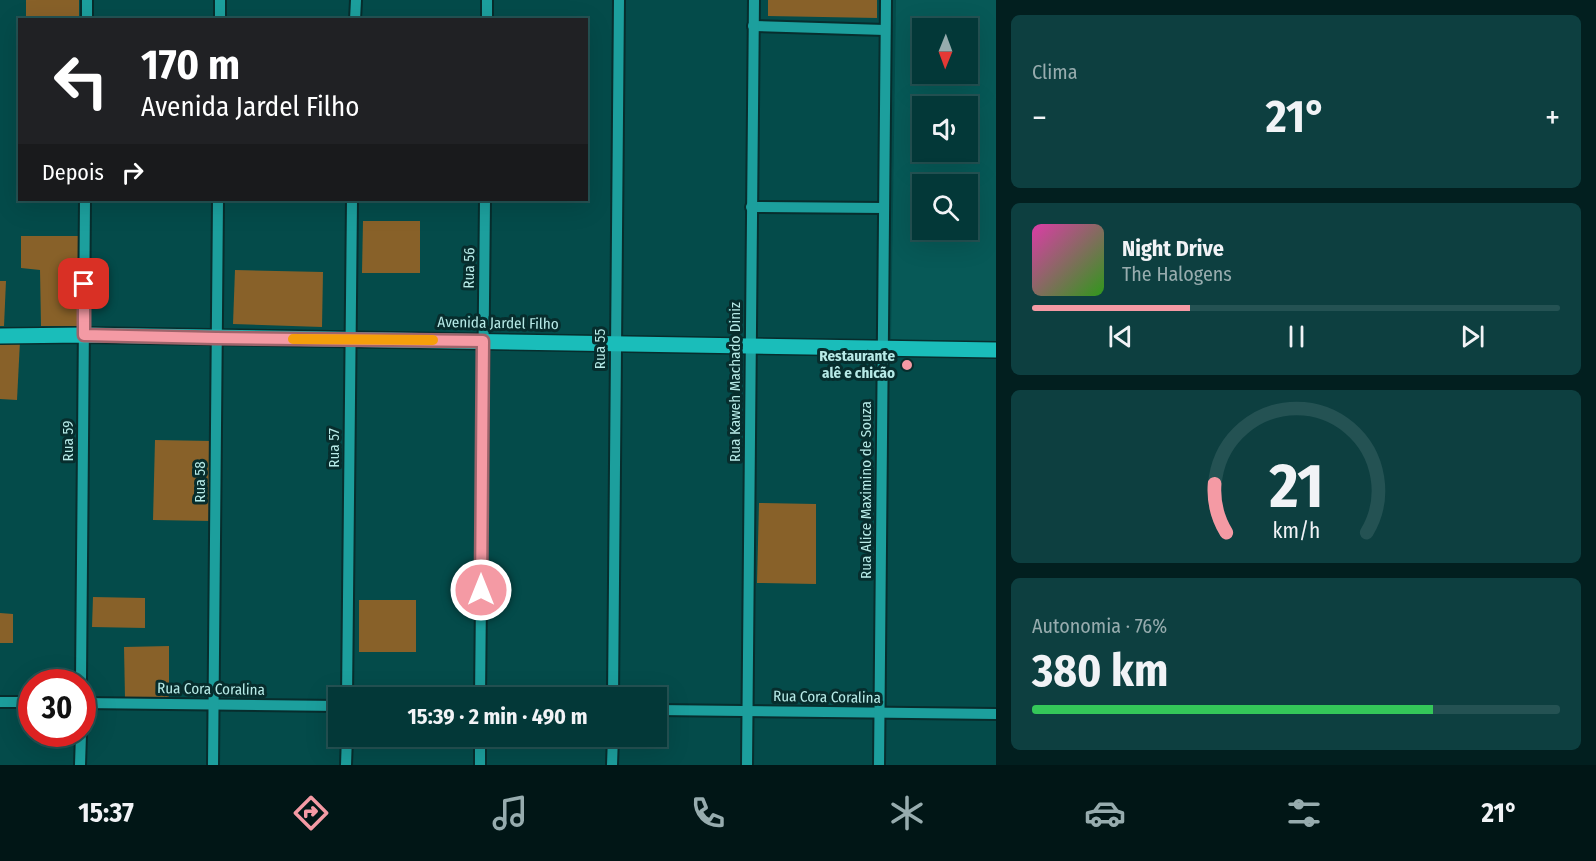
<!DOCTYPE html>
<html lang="pt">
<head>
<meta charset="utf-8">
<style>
  :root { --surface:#033838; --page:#0d3f40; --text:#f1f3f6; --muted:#97acae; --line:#245253; --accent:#f49aa4 }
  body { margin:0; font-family:"Fira Sans Condensed",sans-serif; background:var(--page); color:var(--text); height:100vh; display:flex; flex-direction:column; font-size:22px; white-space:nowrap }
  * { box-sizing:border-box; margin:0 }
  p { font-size:20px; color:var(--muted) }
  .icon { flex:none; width:33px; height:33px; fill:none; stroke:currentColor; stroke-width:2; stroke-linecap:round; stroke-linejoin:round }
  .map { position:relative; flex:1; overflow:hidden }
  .panel { display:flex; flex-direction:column; gap:15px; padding:15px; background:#021f1f; width:600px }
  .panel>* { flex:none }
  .hud { position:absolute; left:18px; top:18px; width:570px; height:183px; border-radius:0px; box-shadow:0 6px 24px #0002,0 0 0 2px var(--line); background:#202124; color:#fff; overflow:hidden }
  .needle { width:39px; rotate:181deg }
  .fabs { position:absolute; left:912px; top:18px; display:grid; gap:12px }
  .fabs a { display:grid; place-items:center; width:66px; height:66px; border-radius:0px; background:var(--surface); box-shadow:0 6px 24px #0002,0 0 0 2px var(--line); font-size:30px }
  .speed { position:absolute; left:18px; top:669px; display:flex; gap:12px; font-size:30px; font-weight:700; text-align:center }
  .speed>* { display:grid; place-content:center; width:78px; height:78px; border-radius:50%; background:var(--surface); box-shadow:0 6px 24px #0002,0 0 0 2px var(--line); line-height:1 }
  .speed .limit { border:9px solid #d22; background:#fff; color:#111 }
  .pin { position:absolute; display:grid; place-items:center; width:51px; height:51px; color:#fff; margin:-26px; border-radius:12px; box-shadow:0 3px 9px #0006 }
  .me { position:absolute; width:66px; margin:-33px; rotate:0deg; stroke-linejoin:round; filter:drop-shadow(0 0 4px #0008) }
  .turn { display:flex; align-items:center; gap:21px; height:126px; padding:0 24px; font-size:27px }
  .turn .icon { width:78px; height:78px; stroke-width:2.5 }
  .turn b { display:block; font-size:42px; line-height:51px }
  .then { display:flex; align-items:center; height:57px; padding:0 24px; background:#0003; gap:12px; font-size:22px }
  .big { font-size:45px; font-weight:700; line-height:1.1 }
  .panel .widget { flex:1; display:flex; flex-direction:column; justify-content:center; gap:9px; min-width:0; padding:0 21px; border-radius:9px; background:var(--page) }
  .panel .dial { align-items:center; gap:0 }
  .dial svg { height:156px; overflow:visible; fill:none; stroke:var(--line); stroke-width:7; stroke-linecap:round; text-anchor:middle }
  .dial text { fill:var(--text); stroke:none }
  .song { display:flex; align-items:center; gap:18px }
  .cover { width:72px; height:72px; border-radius:9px; background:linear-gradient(135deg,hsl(320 70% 55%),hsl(110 70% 35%)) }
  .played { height:6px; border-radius:3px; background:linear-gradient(90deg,var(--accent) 30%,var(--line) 30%) }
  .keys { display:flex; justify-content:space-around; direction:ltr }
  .heat { display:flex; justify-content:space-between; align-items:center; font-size:33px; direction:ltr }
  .charge { height:9px; border-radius:4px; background:linear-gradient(90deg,#34c759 76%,var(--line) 0) }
  .trip { position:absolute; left:328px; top:687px; width:339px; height:60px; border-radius:0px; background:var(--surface); box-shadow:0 6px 24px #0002,0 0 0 2px var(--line); font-weight:700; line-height:60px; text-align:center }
  .tab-bar { display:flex; height:96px; justify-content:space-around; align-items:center; background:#011616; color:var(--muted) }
  .tab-bar .icon { width:42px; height:42px }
  .tab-bar .active { color:var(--accent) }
  .tab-bar b { font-size:27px; color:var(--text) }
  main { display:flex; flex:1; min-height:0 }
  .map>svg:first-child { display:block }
</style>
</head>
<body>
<main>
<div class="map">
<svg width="996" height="765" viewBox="0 0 996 765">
  <rect width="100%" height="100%" fill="#044b4a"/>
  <path fill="#075957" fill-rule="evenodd" d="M896,0h100v348l-105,-9zM922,28h46v46h-46zM922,106h46v46h-46zM922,184h46v46h-46z"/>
  <g fill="#886129">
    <rect x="26" y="0" width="53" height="19"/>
    <path d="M768,0h109v18l-109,-2z"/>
    <path d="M363,221h57v52h-58z"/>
    <path d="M21,236h59l-2,90h-37l-1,-56 -19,-2z"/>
    <path d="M235,270l88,2 -1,55 -89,-3z"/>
    <path d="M0,281h6l-2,45h-4z"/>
    <path d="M0,340l20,1 -3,59 -17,-1z"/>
    <path d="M155,440l58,1 -1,80 -59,-1z"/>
    <path d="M759,503l57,1v80l-59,-1z"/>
    <path d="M93,597l52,1v30l-53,-1z"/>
    <rect x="359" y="600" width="57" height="52"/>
    <path d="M0,613l13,1v29h-13z"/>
    <path d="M169,646v51l-44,1 -1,-51z"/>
  </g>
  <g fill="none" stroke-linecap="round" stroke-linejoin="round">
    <g stroke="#072d2d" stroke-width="14">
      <g id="minor">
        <path d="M87,20v-20"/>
        <path d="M220,20v-20"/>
        <path d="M355,20l1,-20"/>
        <path d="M487,20v-20"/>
        <path d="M753,26l132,4"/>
        <path d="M751,207l133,1"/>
        <path d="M81,682l4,-482"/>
        <path d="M347,698l5,-498"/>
        <path d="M480,698l5,-498"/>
        <path d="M613,698l6,-698"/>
        <path d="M0,702h32"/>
        <path d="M82,703l257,3"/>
        <path d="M657,710l339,4"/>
        <path d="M80,765l1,-31"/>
        <path d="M213,765l5,-565"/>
        <path d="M346,765l1,-29"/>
        <path d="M480,765v-29"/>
        <path d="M612,765l1,-29"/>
        <path d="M747,765l7,-765"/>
        <path d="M879,765l7,-765"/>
      </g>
    </g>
    <g stroke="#072d2d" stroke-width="18">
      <path id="major" d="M0,336l84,-1 912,15"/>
    </g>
    <use href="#minor" stroke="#1c9f9d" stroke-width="10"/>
    <use href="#major" stroke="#1abdba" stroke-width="15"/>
  </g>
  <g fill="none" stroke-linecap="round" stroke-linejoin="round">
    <g stroke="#9f646b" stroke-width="15">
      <path id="route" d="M84,284v51l132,3 267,3 -2,249"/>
    </g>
    <use href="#route" stroke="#f49aa4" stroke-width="10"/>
    <path stroke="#f59e0b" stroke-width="10" d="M293,339l140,1"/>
  </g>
  <circle fill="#f49aa4" stroke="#072d2d" stroke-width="2" cx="907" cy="365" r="6"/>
  <g text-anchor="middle" stroke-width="6" stroke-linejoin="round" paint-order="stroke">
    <g font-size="15" fill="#b7eae7" stroke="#072d2d">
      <text transform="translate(469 268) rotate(-89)" y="5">Rua 56</text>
      <text transform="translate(498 323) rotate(1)" y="5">Avenida Jardel Filho</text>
      <text transform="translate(600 349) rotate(-90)" y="5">Rua 55</text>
      <text transform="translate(735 382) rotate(-90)" y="5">Rua Kaweh Machado Diniz</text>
      <text transform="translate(68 441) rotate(-90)" y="5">Rua 59</text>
      <text transform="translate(334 448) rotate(-90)" y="5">Rua 57</text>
      <text transform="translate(200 482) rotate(-90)" y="5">Rua 58</text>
      <text transform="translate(866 490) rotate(-90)" y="5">Rua Alice Maximino de Souza</text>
      <text transform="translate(211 689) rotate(1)" y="5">Rua Cora Coralina</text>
      <text transform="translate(827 697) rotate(1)" y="5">Rua Cora Coralina</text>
    </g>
    <g font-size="15" font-weight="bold" fill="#b7eae7" stroke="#072d2d" text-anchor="end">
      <text x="895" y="361">Restaurante<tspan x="895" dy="17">alê e chicão</tspan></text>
    </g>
  </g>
</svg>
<div class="fabs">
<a><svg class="needle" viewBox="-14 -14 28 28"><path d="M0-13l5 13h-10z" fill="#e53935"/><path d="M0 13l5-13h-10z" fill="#97acae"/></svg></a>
<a><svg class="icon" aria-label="sound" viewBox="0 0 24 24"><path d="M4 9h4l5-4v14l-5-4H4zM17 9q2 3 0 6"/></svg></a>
<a><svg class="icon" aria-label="search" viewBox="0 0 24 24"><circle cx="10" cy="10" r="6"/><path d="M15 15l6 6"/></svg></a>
</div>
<div class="speed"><div class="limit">30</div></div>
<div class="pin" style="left:84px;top:284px;background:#d93025"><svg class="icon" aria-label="arrive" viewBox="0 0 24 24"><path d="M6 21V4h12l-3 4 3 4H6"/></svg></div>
<svg class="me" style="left:481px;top:590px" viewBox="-20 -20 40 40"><circle r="17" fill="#f49aa4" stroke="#fff" stroke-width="3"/><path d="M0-11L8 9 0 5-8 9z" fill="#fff"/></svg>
<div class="trip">15:39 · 2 min · 490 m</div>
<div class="hud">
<div class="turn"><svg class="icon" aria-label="left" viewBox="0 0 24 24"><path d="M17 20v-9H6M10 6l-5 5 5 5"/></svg><div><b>170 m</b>Avenida Jardel Filho</div></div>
<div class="then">Depois<svg class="icon" aria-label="right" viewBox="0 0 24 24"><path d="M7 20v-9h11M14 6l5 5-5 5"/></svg></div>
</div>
</div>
<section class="panel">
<div class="widget"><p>Clima</p>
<div class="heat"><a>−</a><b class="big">21°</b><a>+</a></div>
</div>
<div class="widget">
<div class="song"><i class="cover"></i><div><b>Night Drive</b><p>The Halogens</p></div></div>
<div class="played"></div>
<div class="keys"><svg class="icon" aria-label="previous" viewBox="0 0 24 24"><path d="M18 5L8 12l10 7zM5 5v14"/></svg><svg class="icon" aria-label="pause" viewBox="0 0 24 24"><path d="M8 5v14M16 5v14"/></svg><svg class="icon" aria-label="next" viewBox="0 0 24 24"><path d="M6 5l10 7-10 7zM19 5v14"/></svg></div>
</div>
<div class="widget dial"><svg viewBox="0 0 100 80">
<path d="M14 69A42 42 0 1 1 86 69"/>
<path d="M14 69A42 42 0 0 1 8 44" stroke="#f49aa4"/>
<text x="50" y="56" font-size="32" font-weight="700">21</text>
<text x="50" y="72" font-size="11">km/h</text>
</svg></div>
<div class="widget"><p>Autonomia · 76%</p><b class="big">380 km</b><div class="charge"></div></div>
</section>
</main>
<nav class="tab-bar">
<b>15:37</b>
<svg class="icon active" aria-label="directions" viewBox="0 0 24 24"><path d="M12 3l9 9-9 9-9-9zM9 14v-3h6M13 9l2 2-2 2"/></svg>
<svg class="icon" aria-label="music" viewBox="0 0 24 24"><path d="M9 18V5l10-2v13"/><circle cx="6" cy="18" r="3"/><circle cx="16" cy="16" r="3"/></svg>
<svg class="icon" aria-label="phone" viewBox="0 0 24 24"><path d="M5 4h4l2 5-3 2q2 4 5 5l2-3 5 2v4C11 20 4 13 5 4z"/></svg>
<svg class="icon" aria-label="climate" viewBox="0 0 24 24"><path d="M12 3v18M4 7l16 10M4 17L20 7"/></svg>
<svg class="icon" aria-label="car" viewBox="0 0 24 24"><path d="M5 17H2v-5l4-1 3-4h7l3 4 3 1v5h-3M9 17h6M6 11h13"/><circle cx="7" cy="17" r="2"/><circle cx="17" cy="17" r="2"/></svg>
<svg class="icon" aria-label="filters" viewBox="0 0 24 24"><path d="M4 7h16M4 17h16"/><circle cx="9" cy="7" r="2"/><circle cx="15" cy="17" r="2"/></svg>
<b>21°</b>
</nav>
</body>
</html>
